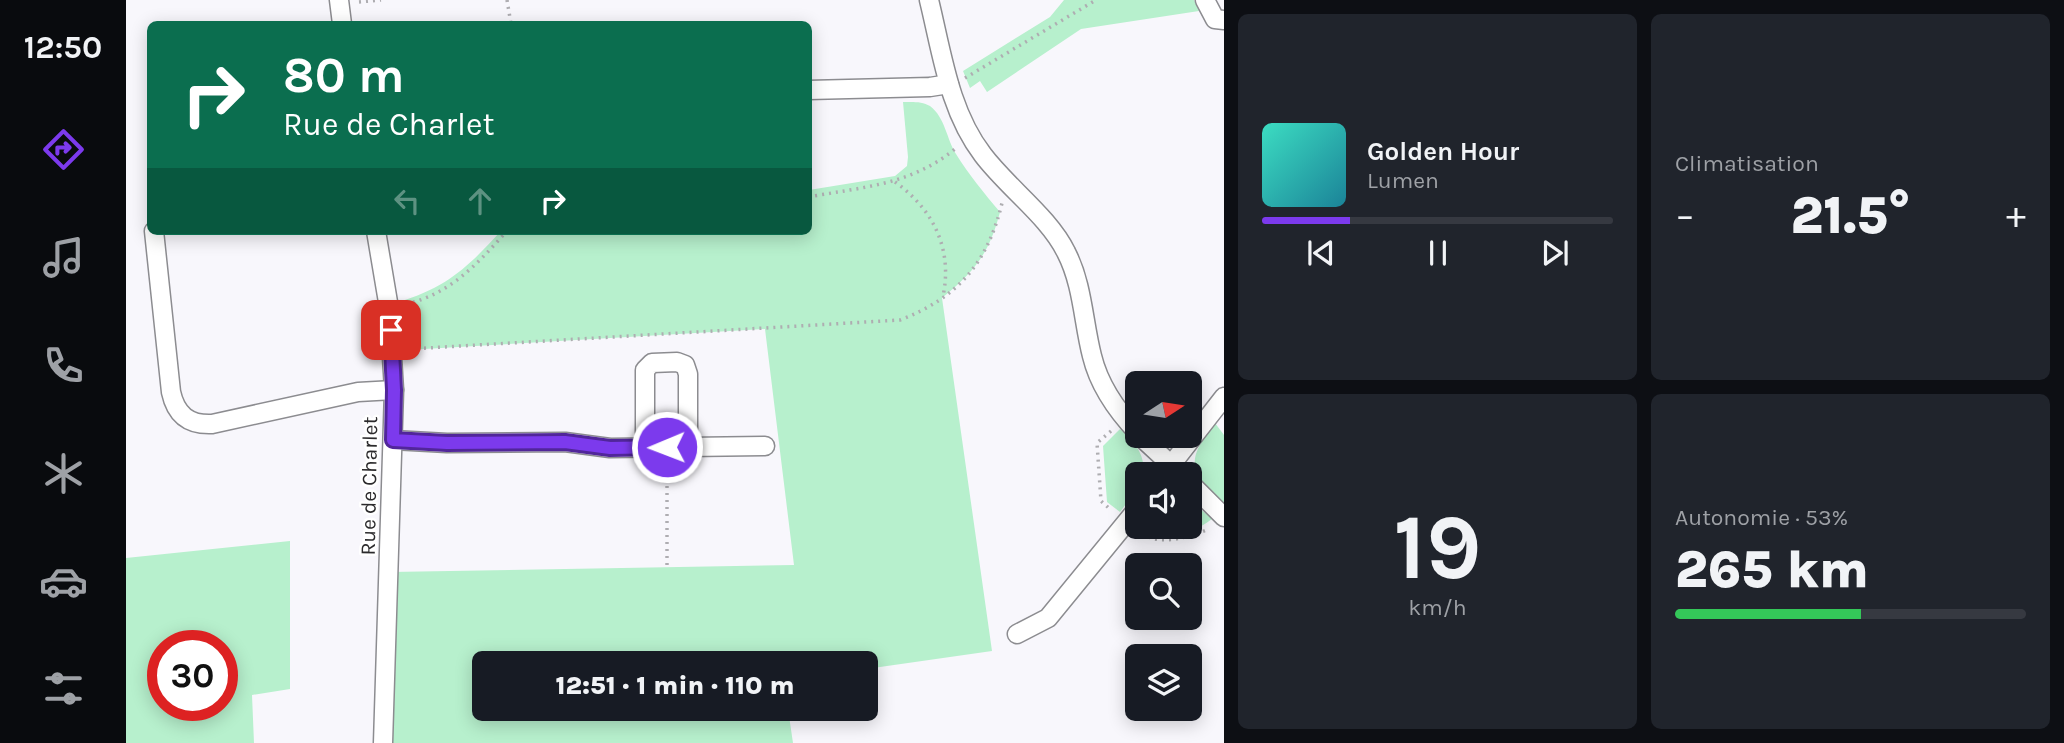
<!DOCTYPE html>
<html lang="fr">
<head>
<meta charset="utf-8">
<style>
  :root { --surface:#171b24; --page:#20242c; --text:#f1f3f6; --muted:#9ea1a6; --line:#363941; --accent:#7c3aed }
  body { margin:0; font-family:Karla,sans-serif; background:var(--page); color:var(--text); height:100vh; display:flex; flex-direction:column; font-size:26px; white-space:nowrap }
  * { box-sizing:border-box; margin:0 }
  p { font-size:23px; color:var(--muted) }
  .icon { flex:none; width:38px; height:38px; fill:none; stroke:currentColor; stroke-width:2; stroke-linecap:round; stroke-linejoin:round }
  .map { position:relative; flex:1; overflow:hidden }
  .side { display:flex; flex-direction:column; gap:14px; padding:14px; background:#0d0f14; width:840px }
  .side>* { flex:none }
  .guide { position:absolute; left:21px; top:21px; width:665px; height:214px; border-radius:10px; box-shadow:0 4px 18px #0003; background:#0b6e4f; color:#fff; overflow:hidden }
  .needle { width:46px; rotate:78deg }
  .buttons { position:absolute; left:999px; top:371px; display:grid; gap:14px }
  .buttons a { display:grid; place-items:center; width:77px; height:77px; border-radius:10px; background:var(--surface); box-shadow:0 4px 18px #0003; font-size:35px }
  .speed { position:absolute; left:21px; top:630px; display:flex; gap:14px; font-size:35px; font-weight:700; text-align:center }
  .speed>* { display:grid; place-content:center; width:91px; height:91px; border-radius:50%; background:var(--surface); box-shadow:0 4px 18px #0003; line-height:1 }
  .speed .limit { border:10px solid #d22; background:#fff; color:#111 }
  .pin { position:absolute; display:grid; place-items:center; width:60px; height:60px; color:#fff; margin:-30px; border-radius:14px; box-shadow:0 4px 10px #0006 }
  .me { position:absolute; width:77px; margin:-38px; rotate:269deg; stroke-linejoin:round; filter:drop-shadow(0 0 5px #0008) }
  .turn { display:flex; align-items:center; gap:24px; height:147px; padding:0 21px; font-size:32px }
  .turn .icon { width:91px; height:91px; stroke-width:2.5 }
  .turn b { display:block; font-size:49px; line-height:60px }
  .lanes { display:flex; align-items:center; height:66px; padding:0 21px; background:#0003; justify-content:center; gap:35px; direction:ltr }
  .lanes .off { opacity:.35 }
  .big { font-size:52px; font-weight:800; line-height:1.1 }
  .side .widget { flex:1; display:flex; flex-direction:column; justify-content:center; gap:10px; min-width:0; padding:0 24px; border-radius:10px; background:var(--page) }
  .side .dial { align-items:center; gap:0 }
  .dial b { font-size:91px; line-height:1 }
  .song { display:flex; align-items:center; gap:21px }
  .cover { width:84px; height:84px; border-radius:10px; background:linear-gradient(135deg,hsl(170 70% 55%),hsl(190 70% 35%)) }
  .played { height:7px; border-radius:4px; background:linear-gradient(90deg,var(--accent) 25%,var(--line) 25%) }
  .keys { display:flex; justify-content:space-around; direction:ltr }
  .heat { display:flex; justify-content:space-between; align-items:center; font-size:38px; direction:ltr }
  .charge { height:10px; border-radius:5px; background:linear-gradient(90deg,#34c759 53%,var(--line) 0) }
  .side .tiles { flex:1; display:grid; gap:14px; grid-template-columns:repeat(2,1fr) }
  .trip { position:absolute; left:346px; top:651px; width:406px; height:70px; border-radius:10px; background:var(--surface); box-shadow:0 4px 18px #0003; font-weight:800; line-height:70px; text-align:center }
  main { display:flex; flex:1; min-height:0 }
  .dock { display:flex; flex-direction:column; width:126px; justify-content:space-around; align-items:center; background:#090b0e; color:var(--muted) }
  .dock .icon { width:49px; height:49px }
  .dock .current { color:var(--accent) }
  .dock b { font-size:32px; color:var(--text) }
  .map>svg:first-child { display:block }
</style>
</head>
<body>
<main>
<nav class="dock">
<b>12:50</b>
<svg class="icon current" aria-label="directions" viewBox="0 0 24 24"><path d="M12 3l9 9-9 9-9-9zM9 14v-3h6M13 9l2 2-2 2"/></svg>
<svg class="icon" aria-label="music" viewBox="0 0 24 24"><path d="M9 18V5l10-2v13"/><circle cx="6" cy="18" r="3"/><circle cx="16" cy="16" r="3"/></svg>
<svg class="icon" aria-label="phone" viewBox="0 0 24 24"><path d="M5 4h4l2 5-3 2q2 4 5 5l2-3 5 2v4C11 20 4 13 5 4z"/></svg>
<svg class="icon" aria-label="climate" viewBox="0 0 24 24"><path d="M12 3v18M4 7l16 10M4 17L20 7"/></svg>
<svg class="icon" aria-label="car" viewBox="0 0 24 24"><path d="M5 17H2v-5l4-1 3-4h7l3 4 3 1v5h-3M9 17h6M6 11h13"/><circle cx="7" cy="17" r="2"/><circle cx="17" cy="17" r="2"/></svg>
<svg class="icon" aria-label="filters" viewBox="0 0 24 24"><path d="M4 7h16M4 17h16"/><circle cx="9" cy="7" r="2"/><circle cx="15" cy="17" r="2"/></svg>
</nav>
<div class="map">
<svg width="1098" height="743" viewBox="0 0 1098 743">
  <rect width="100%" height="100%" fill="#f8f7fc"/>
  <g fill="#b7f0cd" fill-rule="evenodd">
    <path d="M938,0h130l5,11 -118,18 -94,63 -7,-11 -10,7 -7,-17 87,-54z"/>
    <path d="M777,102c9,0 19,-1 27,4 15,11 17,34 26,48 13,21 28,39 44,58 -11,42 -25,59 -58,86l50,353 -126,18v-6h-381v46h303l5,34h-410l7,-171 404,-7 -29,-236 -358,21 -8,-48c48,-15 68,-34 102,-71h307l1,-41 86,-14 12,-10 1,-9z"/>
    <path d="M1089,423l9,12v71c-33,-34 -41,-43 -9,-83z"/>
    <path d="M994,429c14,13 26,25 23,45h-5l-1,15 -17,23 -13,-10 -4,-56z"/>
    <path d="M1064,500l22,19c-21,16 -48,23 -73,8h51z"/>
    <path d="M164,541v148l-38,6 2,48h-128v-185zM37,646h59v59h-59z"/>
  </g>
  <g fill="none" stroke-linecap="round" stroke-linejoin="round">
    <g stroke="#8c8c90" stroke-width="21">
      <g id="street">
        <path d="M213,0l3,24"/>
        <path d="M803,0c13,53 20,111 54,155 25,33 66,62 83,97 17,33 17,69 26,104 7,29 25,55 46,77"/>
        <path d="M1079,0l10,19 9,1"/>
        <path d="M682,90l122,-3 19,-3"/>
        <path d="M28,231l17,161c5,23 18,33 41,32l146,-32 36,-2"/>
        <path d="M250,231l13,77 5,82 -11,353"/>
        <path d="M1014,436l41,38"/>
        <path d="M267,440l54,3 118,-1 45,6 155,-2"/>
        <path d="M519,447v-77l7,-7 25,-1 8,3 3,9v73"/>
        <path d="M1038,474l60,-77"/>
        <path d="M1064,483l34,34"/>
        <path d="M891,634l31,-16 90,-110"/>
      </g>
    </g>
    <g stroke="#aeadb1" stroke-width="3.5" stroke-dasharray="2 5" stroke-linecap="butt">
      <path d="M381,0l4,24"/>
      <path d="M233,2l22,-2"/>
      <path d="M839,78l131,-78"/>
      <path d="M769,182c38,27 58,67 48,114"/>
      <path d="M682,197c55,-10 103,-12 147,-48"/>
      <path d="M280,304c45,-10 72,-41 101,-73"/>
      <path d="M284,349l490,-29c58,-22 88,-58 102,-117"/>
      <path d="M985,431l-14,12 4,58 10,9"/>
      <path d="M541,465v103"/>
      <path d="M1016,534c20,12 47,3 67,-5"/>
    </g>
    <use href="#street" stroke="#fff" stroke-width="18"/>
  </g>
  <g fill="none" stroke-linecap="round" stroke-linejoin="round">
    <g stroke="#51269a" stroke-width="18">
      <path id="route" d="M265,330l3,60 -1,50 54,3 118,-1 45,6 57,-1"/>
    </g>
    <use href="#route" stroke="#7c3aed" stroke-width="12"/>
  </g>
  <g text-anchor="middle" stroke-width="5" stroke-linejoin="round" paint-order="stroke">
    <g font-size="21" fill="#2b2a2c" stroke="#fff">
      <text transform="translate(243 486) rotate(-89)" y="7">Rue de Charlet</text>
    </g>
  </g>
</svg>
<div class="buttons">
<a><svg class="needle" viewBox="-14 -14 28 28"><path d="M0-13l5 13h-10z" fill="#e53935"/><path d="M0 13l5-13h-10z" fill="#9ea1a6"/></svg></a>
<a><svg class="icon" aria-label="sound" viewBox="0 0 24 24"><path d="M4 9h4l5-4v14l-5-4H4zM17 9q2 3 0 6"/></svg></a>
<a><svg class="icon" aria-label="search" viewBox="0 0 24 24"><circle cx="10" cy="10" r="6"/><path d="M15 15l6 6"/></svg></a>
<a><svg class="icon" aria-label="layers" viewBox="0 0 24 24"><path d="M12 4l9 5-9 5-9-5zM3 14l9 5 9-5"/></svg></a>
</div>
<div class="speed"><div class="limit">30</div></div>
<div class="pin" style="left:265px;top:330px;background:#d93025"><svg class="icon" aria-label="arrive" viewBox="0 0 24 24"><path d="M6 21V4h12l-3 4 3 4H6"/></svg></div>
<svg class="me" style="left:541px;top:447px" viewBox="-20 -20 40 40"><circle r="17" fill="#7c3aed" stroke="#fff" stroke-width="3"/><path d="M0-11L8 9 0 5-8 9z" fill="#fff"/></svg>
<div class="trip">12:51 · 1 min · 110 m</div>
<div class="guide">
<div class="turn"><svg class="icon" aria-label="right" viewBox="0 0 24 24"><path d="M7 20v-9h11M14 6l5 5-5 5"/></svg><div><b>80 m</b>Rue de Charlet</div></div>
<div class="lanes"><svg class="icon off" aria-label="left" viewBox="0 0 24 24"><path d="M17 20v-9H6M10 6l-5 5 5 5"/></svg><svg class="icon off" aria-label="ahead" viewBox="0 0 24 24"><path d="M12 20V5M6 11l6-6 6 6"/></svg><svg class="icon" aria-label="right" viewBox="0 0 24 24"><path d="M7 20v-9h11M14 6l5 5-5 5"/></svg></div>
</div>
</div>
<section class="side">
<div class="tiles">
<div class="widget">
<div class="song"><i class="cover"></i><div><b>Golden Hour</b><p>Lumen</p></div></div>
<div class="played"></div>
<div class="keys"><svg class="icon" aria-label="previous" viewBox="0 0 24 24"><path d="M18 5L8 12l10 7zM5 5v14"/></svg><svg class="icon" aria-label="pause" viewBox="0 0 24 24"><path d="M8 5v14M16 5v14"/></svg><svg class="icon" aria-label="next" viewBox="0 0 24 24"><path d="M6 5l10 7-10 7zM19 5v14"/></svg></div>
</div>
<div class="widget"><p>Climatisation</p>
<div class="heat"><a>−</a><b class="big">21.5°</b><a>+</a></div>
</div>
<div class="widget dial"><b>19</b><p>km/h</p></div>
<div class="widget"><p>Autonomie · 53%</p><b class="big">265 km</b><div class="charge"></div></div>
</div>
</section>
</main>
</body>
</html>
